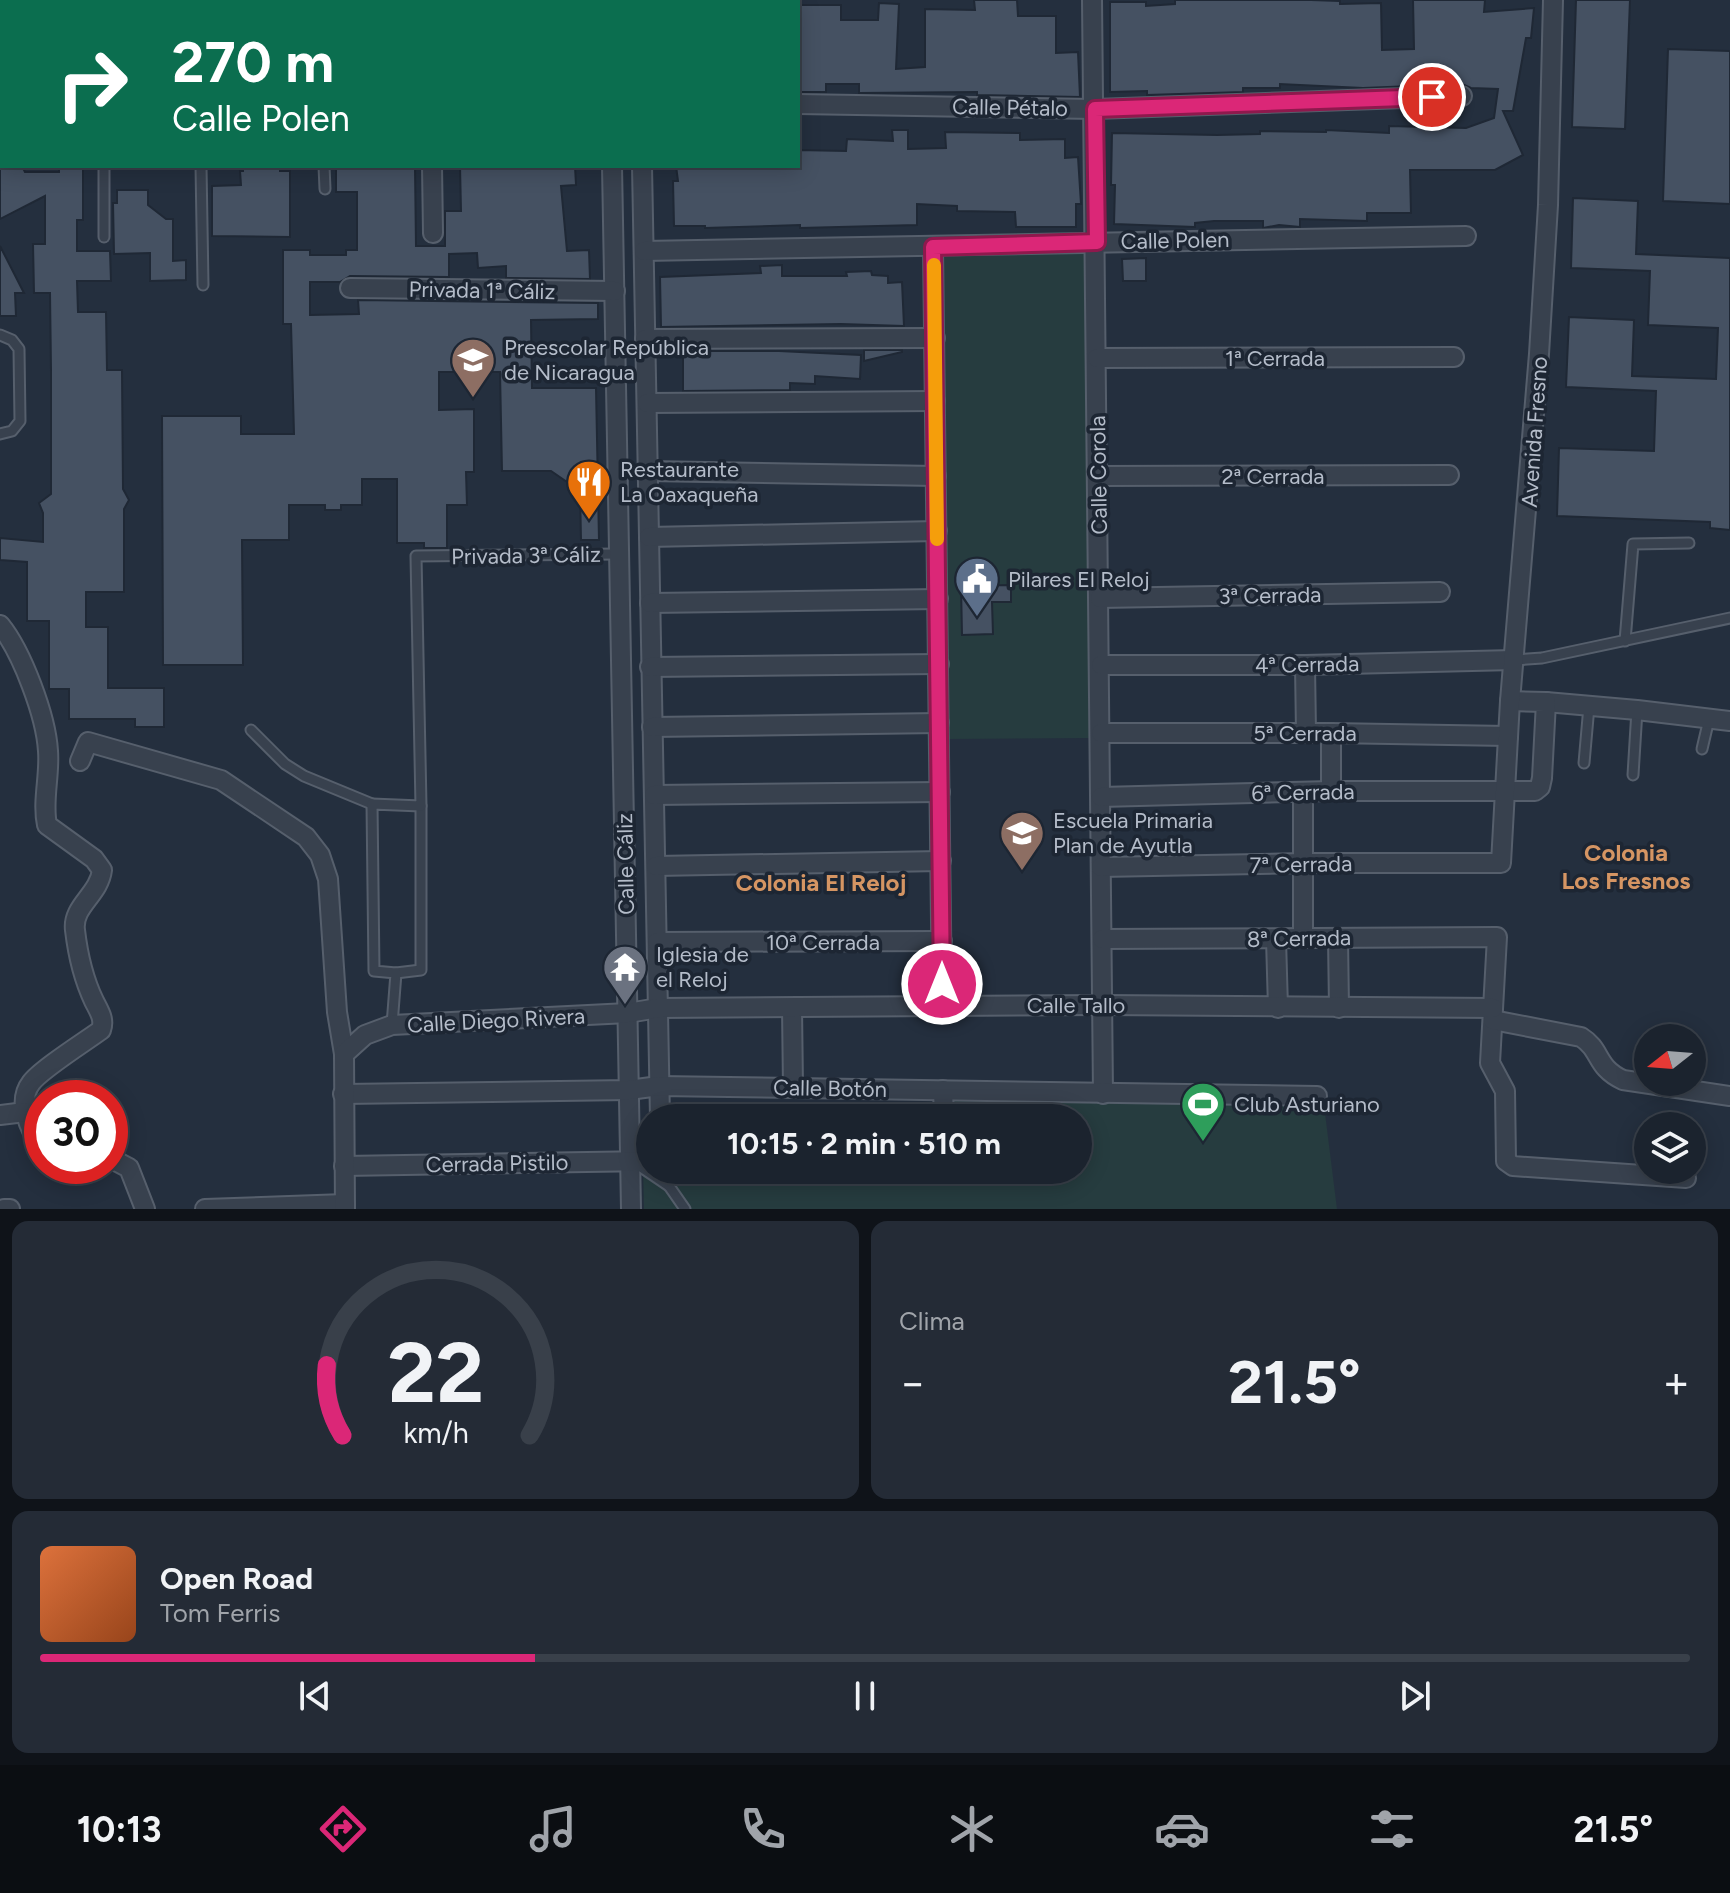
<!DOCTYPE html>
<html lang="es">
<head>
<meta charset="utf-8">
<style>
  :root { --surface:#1b232e; --page:#242b36; --text:#f1f3f6; --muted:#a0a4aa; --line:#39404a; --accent:#db2777 }
  body { margin:0; font-family:Figtree,sans-serif; background:var(--page); color:var(--text); height:100vh; display:flex; flex-direction:column; font-size:30px; white-space:nowrap }
  * { box-sizing:border-box; margin:0 }
  p { font-size:26px; color:var(--muted) }
  .icon { flex:none; width:44px; height:44px; fill:none; stroke:currentColor; stroke-width:2; stroke-linecap:round; stroke-linejoin:round }
  .map { position:relative; height:1209px; overflow:hidden }
  .drawer { display:flex; flex-direction:column; gap:12px; padding:12px; background:#0f1319; flex:1 }
  .drawer>* { flex:none }
  .guide { position:absolute; left:0px; top:0px; width:800px; height:168px; box-shadow:0 4px 20px #0003,0 0 0 2px var(--line); background:#0b6e4f; color:#fff; overflow:hidden }
  .needle { width:52px; rotate:253deg }
  .buttons { position:absolute; left:1634px; top:1024px; display:grid; gap:16px }
  .buttons a { display:grid; place-items:center; width:72px; height:72px; border-radius:50%; background:var(--surface); box-shadow:0 4px 20px #0003,0 0 0 2px var(--line); font-size:40px }
  .speed { position:absolute; left:24px; top:1080px; display:flex; gap:16px; font-size:40px; font-weight:700; text-align:center }
  .speed>* { display:grid; place-content:center; width:104px; height:104px; border-radius:50%; background:var(--surface); box-shadow:0 4px 20px #0003,0 0 0 2px var(--line); line-height:1 }
  .speed .limit { border:12px solid #d22; background:#fff; color:#111 }
  .pin { position:absolute; display:grid; place-items:center; width:68px; height:68px; color:#fff; margin:-34px; border:4px solid #fff; border-radius:50%; box-shadow:0 2px 8px #0007 }
  .me { position:absolute; width:88px; margin:-44px; rotate:0deg; stroke-linejoin:round; filter:drop-shadow(0 0 6px #0008) }
  .turn { display:flex; align-items:center; gap:28px; height:168px; padding:0 40px; font-size:36px }
  .turn .icon { width:104px; height:104px; stroke-width:2.5 }
  .turn b { display:block; font-size:56px; line-height:68px }
  .big { font-size:60px; font-weight:700; line-height:1.1 }
  .drawer .card { flex:1; display:flex; flex-direction:column; justify-content:center; gap:12px; min-width:0; padding:0 28px; border-radius:16px; background:var(--page) }
  .drawer .dial { align-items:center; gap:0 }
  .dial svg { height:208px; overflow:visible; fill:none; stroke:var(--line); stroke-width:7; stroke-linecap:round; text-anchor:middle }
  .dial text { fill:var(--text); stroke:none }
  .song { display:flex; align-items:center; gap:24px }
  .cover { width:96px; height:96px; border-radius:12px; background:linear-gradient(135deg,hsl(20 70% 55%),hsl(20 70% 35%)) }
  .played { height:8px; border-radius:4px; background:linear-gradient(90deg,var(--accent) 30%,var(--line) 30%) }
  .keys { display:flex; justify-content:space-around; direction:ltr }
  .heat { display:flex; justify-content:space-between; align-items:center; font-size:44px; direction:ltr }
  .drawer .tiles { flex:1; display:grid; gap:12px; grid-template-columns:1fr 1fr }
  .card:last-child { grid-column:span 2 }
  .trip { position:absolute; left:636px; top:1104px; width:456px; height:80px; border-radius:40px; background:var(--surface); box-shadow:0 4px 20px #0003,0 0 0 2px var(--line); font-weight:700; line-height:80px; text-align:center }
  .menu { display:flex; height:128px; justify-content:space-around; align-items:center; background:#0b0e12; color:var(--muted) }
  .menu .icon { width:56px; height:56px }
  .menu .on { color:var(--accent) }
  .menu b { font-size:36px; color:var(--text) }
  .map>svg:first-child { display:block }
</style>
</head>
<body>
<div class="map">
<svg width="1730" height="1209" viewBox="0 0 1730 1209">
  <rect width="100%" height="100%" fill="#242f3e"/>
  <g fill="#263c3f">
    <path d="M1085,250l6,488 -146,1 -4,-488z"/>
    <path d="M946,1100l378,5 13,104h-693l-1,-40 435,1v-52h-132z"/>
  </g>
  <g fill="#455162" stroke="#1f2835" stroke-width="2">
    <path d="M974,0h43l1,16h38v37l22,-1 2,45 -103,-2v-3l-118,1v-9h-33v8h-28v-87h43v15h37l1,-17 20,1 -3,65 29,-2v-58l50,1z"/>
    <path d="M1175,0h136l29,1v3l41,-1 1,47 32,-1 -1,-49h72l-1,12 50,-4 -3,30h-5l-13,73h-10l20,44 -28,15h-85l1,43h-44v8l-67,-2v8l-21,-2 -16,3v-7h-49l-19,2v4l-81,-3 1,-39h-4l1,-52 105,2 43,-1v-3l66,1v-2l63,3v-7l77,2 28,-10 4,-29 -27,-1 -9,-4 -99,4 -83,-4v4h-37v4l-96,3v-4l-37,1v-90h36v4l29,-2z"/>
    <path d="M1576,0h54l-5,129 -53,-2z"/>
    <path d="M1668,49l62,2v153l-67,-3z"/>
    <path d="M892,130h16v19l38,-1 -1,-16 75,1v7l45,-1v19l13,-1 3,47h-5v23h-60l-1,-15 -58,-1v-5l-40,-2v21l-117,3v-3l-95,3v-2h-31l-1,-45h5l-2,-15h122v-16l48,1 1,-12 46,2z"/>
    <path d="M0,166h22l3,6h34v-6h24v54h-6v31h33l1,30h-34l1,31h28l1,58h15l1,119 6,11 -5,9v83h-38v35h22v61h56v39h-29v-8h-66v-30h-20v-68h-22v-59l-27,-2v-22l43,4v-29l-4,-10 12,-9v-123l-1,-78h-16l-1,-49h12v-48l-45,23z"/>
    <path d="M243,166h37v5h10v66l-78,-1v-50l29,-1 -1,-14h3z"/>
    <path d="M336,166h79l1,80h29v-35h16l-1,-45h115l1,19 -15,1 6,65 22,-1 1,29 -84,-1v-12l-28,2 -1,-15 -28,1v23l-99,-1 -10,6h-30v33l49,-1 -1,-14 240,3v16l-67,1 1,68h64l3,152h-18l-1,-49 -29,-20h-49l-2,-99h-61v38l35,-1v63h-8l1,33h-20v43h-23v-5h-27v-64h-35v26h-21v5h-16v-5h-36v35h-47l1,125h-80l-1,-249h79v18h53l-3,-110h-8v-74h27v5h36v-5h11v-58h-21z"/>
    <path d="M117,190h31v15l18,14h7v42l13,-1v20l-36,1v-28l-36,1 -1,-51h4z"/>
    <path d="M1573,198l65,3 -2,53 94,4v272l-20,-2v-6l-153,-6 2,-68 95,3 2,-60 -90,-4 3,-70 65,3 -2,56 84,3 2,-51 -70,-3 2,-54 -79,-3z"/>
    <path d="M0,246l24,47h-9l1,23h-16z"/>
    <path d="M1146,258v23h-23l-1,-22z"/>
    <path d="M782,265v11h65l-1,-4 25,-1 1,4 16,1v7l14,-1 2,44 -63,-2 -180,3 -1,-50 101,-4 -1,-7z"/>
    <path d="M864,350h38v2l-38,9z"/>
    <path d="M683,351h96l82,4 -1,24 -45,-3v8l-25,-1v7l-107,1z"/>
    <path d="M1011,585v17h-19l1,32 -31,1 -1,-49z"/>
  </g>
  <g fill="none" stroke-linecap="round" stroke-linejoin="round">
    <g stroke="#565f6c" stroke-width="13">
      <g id="service">
        <path d="M152,0l5,2"/>
        <path d="M319,0v2"/>
        <path d="M292,2l9,-2"/>
        <path d="M201,166l2,119"/>
        <path d="M324,166l1,23"/>
        <path d="M104,237v-71"/>
        <path d="M0,335l12,5 7,9 1,72 -8,10 -12,3"/>
        <path d="M1625,641l8,-97 56,-1"/>
        <path d="M1514,660l28,-2 188,-40"/>
        <path d="M251,730l34,34 19,12 68,28"/>
        <path d="M1702,749l7,-30"/>
        <path d="M1584,763l5,-57"/>
        <path d="M1633,775l4,-65"/>
        <path d="M396,973l25,-3v-164"/>
        <path d="M392,1025l4,-52 -22,-2 -2,-167 49,2 -5,-250 203,-2"/>
        <path d="M635,1163l34,23"/>
        <path d="M663,1170l6,16 16,23"/>
      </g>
    </g>
    <g stroke="#565f6c" stroke-width="22">
      <g id="minor">
        <path d="M606,0v2"/>
        <path d="M1092,0l11,1094"/>
        <path d="M437,2l1,-2"/>
        <path d="M652,2l1,-2"/>
        <path d="M798,104l297,5 367,-13"/>
        <path d="M432,166l1,67"/>
        <path d="M612,166l19,1043"/>
        <path d="M642,166l18,952"/>
        <path d="M933,247l9,759"/>
        <path d="M644,251l822,-15"/>
        <path d="M350,288l265,3"/>
        <path d="M645,339l290,-1"/>
        <path d="M1097,358l357,-1"/>
        <path d="M647,403l288,-2"/>
        <path d="M648,471l288,5"/>
        <path d="M1098,476l351,-1"/>
        <path d="M649,537l288,-6"/>
        <path d="M1100,598l340,-6"/>
        <path d="M650,603l288,-4"/>
        <path d="M0,625c22,27 46,91 48,126 2,25 -6,50 -1,74l47,34 8,11c-3,25 -30,36 -27,60 3,26 8,48 19,71 5,10 11,18 7,29 -15,11 -61,40 -70,53 -14,18 -2,47 11,63"/>
        <path d="M1101,665h204l209,-5"/>
        <path d="M1305,665l1,68"/>
        <path d="M650,667l289,-3"/>
        <path d="M1546,702l91,8 93,11"/>
        <path d="M652,727l287,-4"/>
        <path d="M1101,733h230l177,3"/>
        <path d="M80,761l8,-19 133,38 85,57 14,18 8,24 9,133 7,42"/>
        <path d="M1331,791v-58"/>
        <path d="M654,795l286,-3"/>
        <path d="M1101,797l230,-6h204l5,-4 2,-9 4,-76 -36,-1"/>
        <path d="M656,866l285,-5"/>
        <path d="M1101,867l203,-4h197l9,-162 29,-347 9,-149 5,-205"/>
        <path d="M1303,938v-146"/>
        <path d="M1338,938l1,70"/>
        <path d="M1102,939l395,-2 -7,126 15,28 1,70 7,5 173,12"/>
        <path d="M1276,939l2,69"/>
        <path d="M657,942l285,-1"/>
        <path d="M792,1008l1,79"/>
        <path d="M1493,1020l88,17c21,13 14,30 42,43l107,16"/>
        <path d="M943,1090l1,28"/>
        <path d="M343,1094l286,-4 30,-4 658,10"/>
        <path d="M0,1115l25,-3"/>
        <path d="M110,1158l19,10 16,41"/>
        <path d="M344,1166l306,-5"/>
        <path d="M4,1209h6"/>
        <path d="M205,1209l140,-5"/>
        <path d="M345,1209l-1,-155 21,-19 27,-10 236,-12 30,-5 444,-3 391,3"/>
      </g>
    </g>
    <g stroke="#565f6c" stroke-width="28">
      <g id="secondary">
        <path d="M36,0l1,2"/>
        <path d="M6,2l3,-2"/>
        <path d="M87,2l3,-2"/>
        <path d="M0,58l2,-1"/>
      </g>
    </g>
    <use href="#service" stroke="#38414e" stroke-width="9"/>
    <use href="#minor" stroke="#38414e" stroke-width="18"/>
    <use href="#secondary" stroke="#465061" stroke-width="24"/>
  </g>
  <g fill="none" stroke-linecap="round" stroke-linejoin="round">
    <g stroke="#8e194d" stroke-width="20">
      <path id="route" d="M942,984l-9,-737 164,-5 -2,-133 337,-12"/>
    </g>
    <use href="#route" stroke="#db2777" stroke-width="14"/>
    <path stroke="#f59e0b" stroke-width="14" d="M934,265l3,274"/>
  </g>
  <defs>
    <g id="school-pin" transform="scale(2.3)"><path d="M0 17L-7.5 6A9.5 9.5 0 1 1 7.5 6Z" fill="#8d6e63" stroke="#1d2633"/><path d="M0-5L7-2L0 1L-7-2ZM-4 1L0 2.5L4 1V4Q0 6-4 4Z" fill="#fff"/></g>
    <g id="restaurant-pin" transform="scale(2.3)"><path d="M0 17L-7.5 6A9.5 9.5 0 1 1 7.5 6Z" fill="#e8710a" stroke="#1d2633"/><path d="M-5-6h1v4h1v-4h1v4h1v-4h1v5L-1.5 .5V6h-2V.5L-5-1ZM5-6V6H3V1.5H1.5Q1.5-4 5-6Z" fill="#fff"/></g>
    <g id="civic-pin" transform="scale(2.3)"><path d="M0 17L-7.5 6A9.5 9.5 0 1 1 7.5 6Z" fill="#5c6f8a" stroke="#1d2633"/><path d="M-.6-6.5H3V-4.5H.6V-3L4-1V1h2V6H-6V1h2V-1L-.6-3ZM-1.2 2.5V6h2.4V2.5Z" fill="#fff"/></g>
    <g id="temple-pin" transform="scale(2.3)"><path d="M0 17L-7.5 6A9.5 9.5 0 1 1 7.5 6Z" fill="#6b7280" stroke="#1d2633"/><path d="M0-6L5-2H3V0L6.5 2.5H4V6H1.5V3h-3V6H-4V2.5H-6.5L-3 0V-2H-5Z" fill="#fff"/></g>
    <g id="stadium-pin" transform="scale(2.3)"><path d="M0 17L-7.5 6A9.5 9.5 0 1 1 7.5 6Z" fill="#2e9e5b" stroke="#1d2633"/><path d="M0-5a6.5 5 0 1 0 0 10a6.5 5 0 1 0 0-10ZM-3.5-1.8h7v3.6h-7Z" fill="#fff"/></g>
  </defs>
  <g fill-rule="evenodd">
    <use href="#school-pin" x="473" y="360"/>
    <use href="#restaurant-pin" x="589" y="482"/>
    <use href="#civic-pin" x="977" y="579"/>
    <use href="#school-pin" x="1022" y="833"/>
    <use href="#temple-pin" x="625" y="967"/>
    <use href="#stadium-pin" x="1203" y="1104"/>
  </g>
  <g text-anchor="middle" stroke-width="7" stroke-linejoin="round" paint-order="stroke">
    <g font-size="22" fill="#b4bcc9" stroke="#1d2633">
      <text transform="translate(1010 107) rotate(1)" y="8">Calle Pétalo</text>
      <text transform="translate(1175 240) rotate(-1)" y="8">Calle Polen</text>
      <text transform="translate(482 290) rotate(1)" y="8">Privada 1ª Cáliz</text>
      <text x="1275" y="366">1ª Cerrada</text>
      <text transform="translate(1534 432) rotate(-86)" y="8">Avenida Fresno</text>
      <text transform="translate(1098 475) rotate(-91)" y="8">Calle Corola</text>
      <text x="1273" y="484">2ª Cerrada</text>
      <text transform="translate(526 555) rotate(-1)" y="8">Privada 3ª Cáliz</text>
      <text transform="translate(1270 595) rotate(-1)" y="8">3ª Cerrada</text>
      <text transform="translate(1307 664) rotate(-1)" y="8">4ª Cerrada</text>
      <text x="1305" y="741">5ª Cerrada</text>
      <text transform="translate(1303 792) rotate(-1)" y="8">6ª Cerrada</text>
      <text transform="translate(625 864) rotate(-91)" y="8">Calle Cáliz</text>
      <text transform="translate(1301 864) rotate(-1)" y="8">7ª Cerrada</text>
      <text transform="translate(1299 938) rotate(-1)" y="8">8ª Cerrada</text>
      <text x="823" y="950">10ª Cerrada</text>
      <text x="1076" y="1013">Calle Tallo</text>
      <text transform="translate(496 1020) rotate(-3)" y="8">Calle Diego Rivera</text>
      <text transform="translate(830 1088) rotate(1)" y="8">Calle Botón</text>
      <text transform="translate(497 1163) rotate(-1)" y="8">Cerrada Pistilo</text>
    </g>
    <g font-size="22" fill="#b4bcc9" stroke="#1d2633" text-anchor="start">
      <text x="504" y="355">Preescolar República<tspan x="504" dy="25">de Nicaragua</tspan></text>
      <text x="620" y="477">Restaurante<tspan x="620" dy="25">La Oaxaqueña</tspan></text>
      <text x="1008" y="587">Pilares El Reloj</text>
      <text x="1053" y="828">Escuela Primaria<tspan x="1053" dy="25">Plan de Ayutla</tspan></text>
      <text x="656" y="962">Iglesia de<tspan x="656" dy="25">el Reloj</tspan></text>
      <text x="1234" y="1112">Club Asturiano</text>
    </g>
    <g font-size="24" font-weight="bold" fill="#d59563" stroke="#1d2633">
      <text x="1626" y="861">Colonia<tspan x="1626" dy="28">Los Fresnos</tspan></text>
      <text x="821" y="891">Colonia El Reloj</text>
    </g>
  </g>
</svg>
<div class="buttons">
<a><svg class="needle" viewBox="-14 -14 28 28"><path d="M0-13l5 13h-10z" fill="#e53935"/><path d="M0 13l5-13h-10z" fill="#a0a4aa"/></svg></a>
<a><svg class="icon" aria-label="layers" viewBox="0 0 24 24"><path d="M12 4l9 5-9 5-9-5zM3 14l9 5 9-5"/></svg></a>
</div>
<div class="speed"><div class="limit">30</div></div>
<div class="pin" style="left:1432px;top:97px;background:#d93025"><svg class="icon" aria-label="arrive" viewBox="0 0 24 24"><path d="M6 21V4h12l-3 4 3 4H6"/></svg></div>
<svg class="me" style="left:942px;top:984px" viewBox="-20 -20 40 40"><circle r="17" fill="#db2777" stroke="#fff" stroke-width="3"/><path d="M0-11L8 9 0 5-8 9z" fill="#fff"/></svg>
<div class="trip">10:15 · 2 min · 510 m</div>
<div class="guide">
<div class="turn"><svg class="icon" aria-label="right" viewBox="0 0 24 24"><path d="M7 20v-9h11M14 6l5 5-5 5"/></svg><div><b>270 m</b>Calle Polen</div></div>
</div>
</div>
<section class="drawer">
<div class="tiles">
<div class="card dial"><svg viewBox="0 0 100 80">
<path d="M14 69A42 42 0 1 1 86 69"/>
<path d="M14 69A42 42 0 0 1 8 42" stroke="#db2777"/>
<text x="50" y="56" font-size="32" font-weight="700">22</text>
<text x="50" y="72" font-size="11">km/h</text>
</svg></div>
<div class="card"><p>Clima</p>
<div class="heat"><a>−</a><b class="big">21.5°</b><a>+</a></div>
</div>
<div class="card">
<div class="song"><i class="cover"></i><div><b>Open Road</b><p>Tom Ferris</p></div></div>
<div class="played"></div>
<div class="keys"><svg class="icon" aria-label="previous" viewBox="0 0 24 24"><path d="M18 5L8 12l10 7zM5 5v14"/></svg><svg class="icon" aria-label="pause" viewBox="0 0 24 24"><path d="M8 5v14M16 5v14"/></svg><svg class="icon" aria-label="next" viewBox="0 0 24 24"><path d="M6 5l10 7-10 7zM19 5v14"/></svg></div>
</div>
</div>
</section>
<nav class="menu">
<b>10:13</b>
<svg class="icon on" aria-label="directions" viewBox="0 0 24 24"><path d="M12 3l9 9-9 9-9-9zM9 14v-3h6M13 9l2 2-2 2"/></svg>
<svg class="icon" aria-label="music" viewBox="0 0 24 24"><path d="M9 18V5l10-2v13"/><circle cx="6" cy="18" r="3"/><circle cx="16" cy="16" r="3"/></svg>
<svg class="icon" aria-label="phone" viewBox="0 0 24 24"><path d="M5 4h4l2 5-3 2q2 4 5 5l2-3 5 2v4C11 20 4 13 5 4z"/></svg>
<svg class="icon" aria-label="climate" viewBox="0 0 24 24"><path d="M12 3v18M4 7l16 10M4 17L20 7"/></svg>
<svg class="icon" aria-label="car" viewBox="0 0 24 24"><path d="M5 17H2v-5l4-1 3-4h7l3 4 3 1v5h-3M9 17h6M6 11h13"/><circle cx="7" cy="17" r="2"/><circle cx="17" cy="17" r="2"/></svg>
<svg class="icon" aria-label="filters" viewBox="0 0 24 24"><path d="M4 7h16M4 17h16"/><circle cx="9" cy="7" r="2"/><circle cx="15" cy="17" r="2"/></svg>
<b>21.5°</b>
</nav>
</body>
</html>
